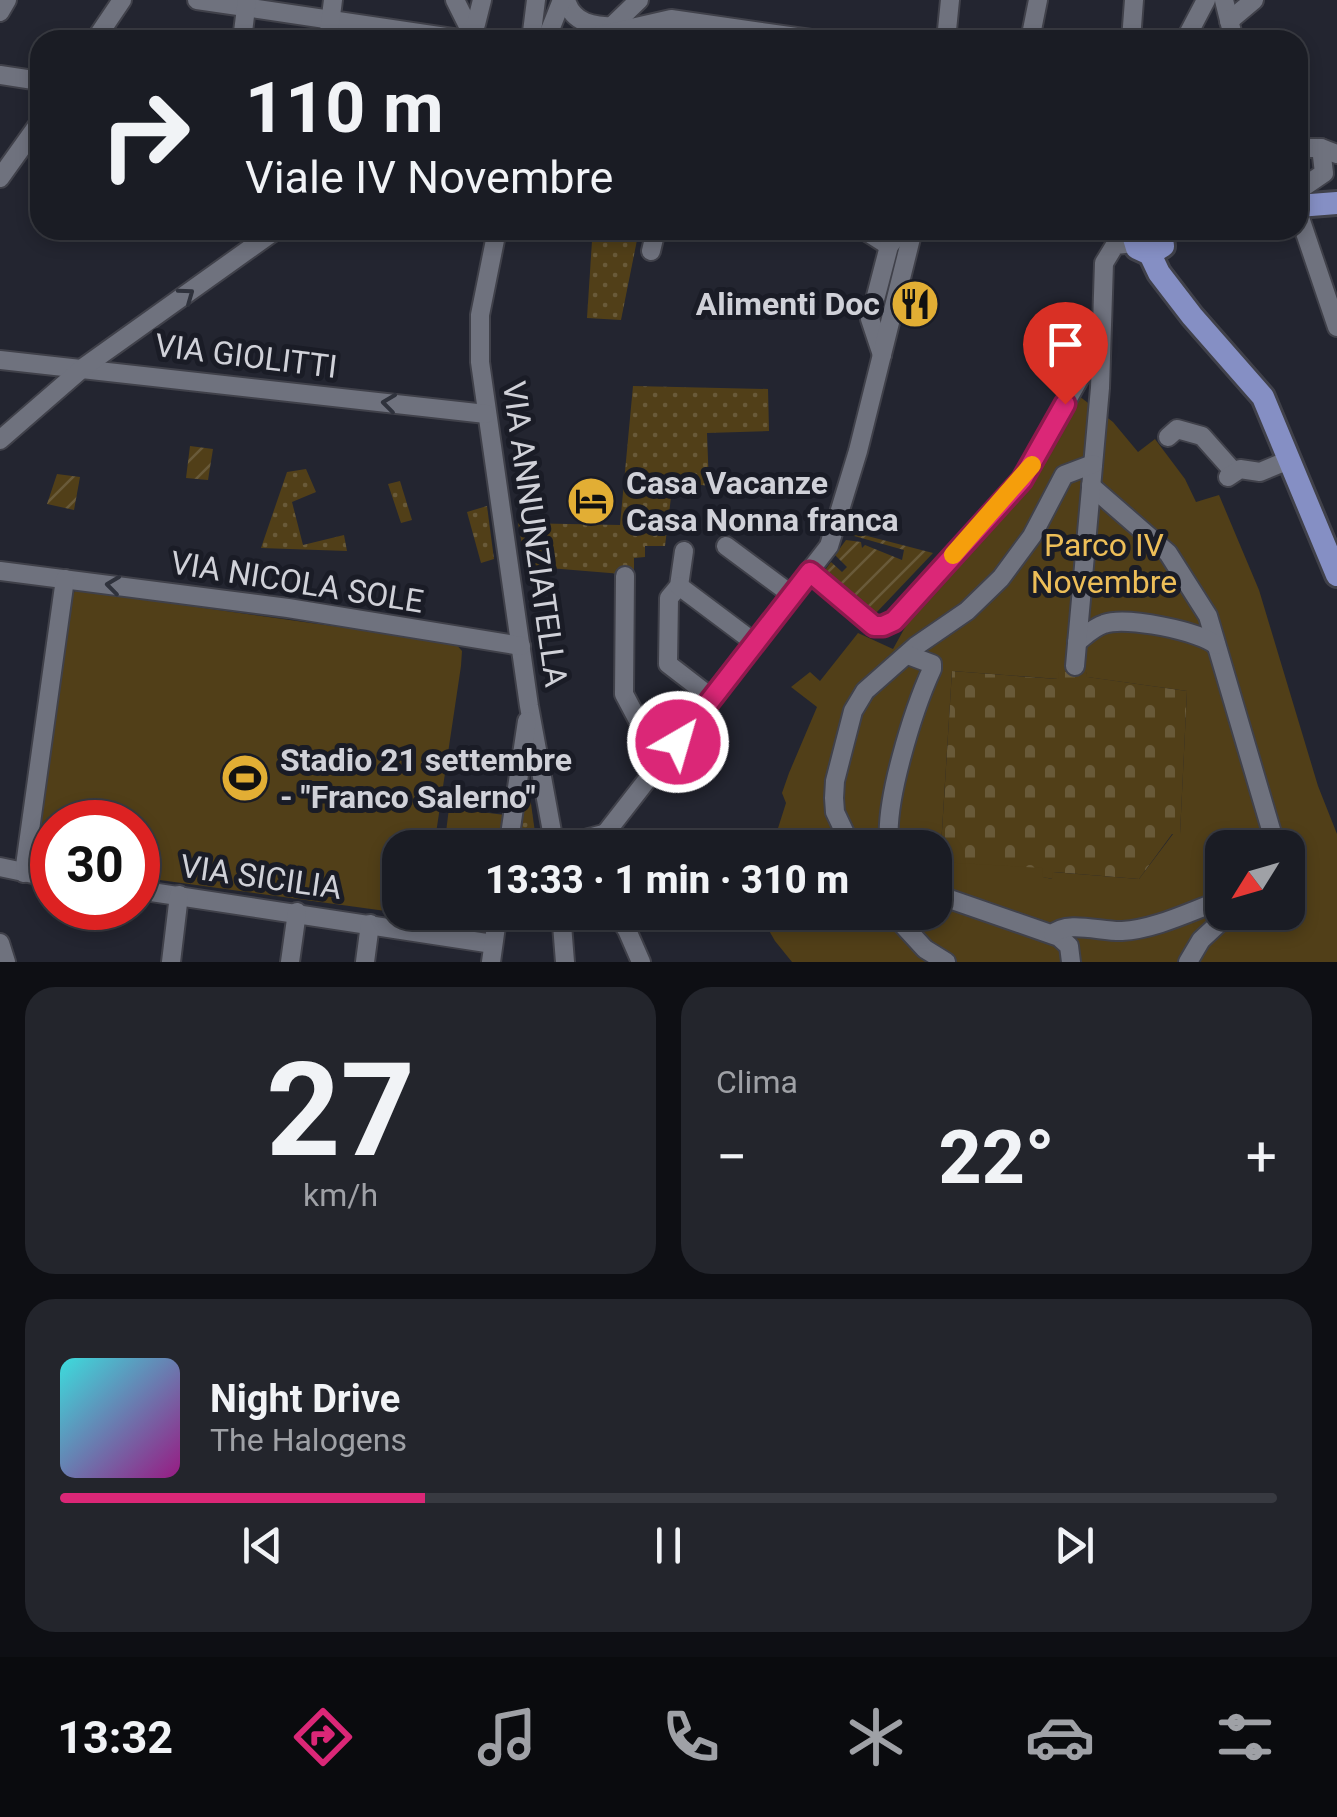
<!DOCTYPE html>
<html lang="it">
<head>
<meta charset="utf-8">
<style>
  :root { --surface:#1a1c24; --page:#23252c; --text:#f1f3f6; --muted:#9fa1a6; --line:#383a41; --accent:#db2777 }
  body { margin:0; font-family:Roboto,sans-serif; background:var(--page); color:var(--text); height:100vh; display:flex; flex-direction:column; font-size:38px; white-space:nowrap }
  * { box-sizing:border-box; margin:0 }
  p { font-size:32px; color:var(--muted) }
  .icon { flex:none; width:55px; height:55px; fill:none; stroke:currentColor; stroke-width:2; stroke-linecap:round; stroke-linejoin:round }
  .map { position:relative; height:962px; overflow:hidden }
  .side { display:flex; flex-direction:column; gap:25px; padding:25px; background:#0e0f14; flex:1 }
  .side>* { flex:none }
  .banner { position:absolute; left:30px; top:30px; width:1278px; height:210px; border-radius:30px; box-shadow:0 5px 15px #0003,0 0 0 2px var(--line); background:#1a1c24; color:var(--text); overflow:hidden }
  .needle { width:65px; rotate:233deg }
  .buttons { position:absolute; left:1205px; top:830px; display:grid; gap:20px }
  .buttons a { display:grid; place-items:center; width:100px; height:100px; border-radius:20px; background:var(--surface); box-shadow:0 5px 15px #0003,0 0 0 2px var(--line); font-size:50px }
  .speed { position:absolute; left:30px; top:800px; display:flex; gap:20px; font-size:50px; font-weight:700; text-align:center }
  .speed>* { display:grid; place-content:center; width:130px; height:130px; border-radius:50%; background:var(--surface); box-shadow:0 5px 15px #0003,0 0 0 2px var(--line); line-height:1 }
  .speed .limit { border:15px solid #d22; background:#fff; color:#111 }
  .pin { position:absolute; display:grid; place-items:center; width:85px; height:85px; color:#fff; margin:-102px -42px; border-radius:50% 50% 50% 0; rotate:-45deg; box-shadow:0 0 10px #0007 }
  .pin .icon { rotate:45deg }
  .me { position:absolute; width:110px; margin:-55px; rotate:38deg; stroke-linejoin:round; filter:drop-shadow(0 0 8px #0008) }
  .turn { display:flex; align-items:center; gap:35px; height:210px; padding:0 50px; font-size:45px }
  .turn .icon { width:130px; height:130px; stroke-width:2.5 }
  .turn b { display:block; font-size:70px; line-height:85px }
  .big { font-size:75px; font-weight:800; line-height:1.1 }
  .side .card { flex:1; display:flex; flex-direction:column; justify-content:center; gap:15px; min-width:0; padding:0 35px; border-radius:30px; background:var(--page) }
  .side .dial { align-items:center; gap:0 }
  .dial b { font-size:130px; line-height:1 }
  .song { display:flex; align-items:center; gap:30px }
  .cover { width:120px; height:120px; border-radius:15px; background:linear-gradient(135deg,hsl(180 70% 55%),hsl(310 70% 35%)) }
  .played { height:10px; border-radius:5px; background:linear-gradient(90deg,var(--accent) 30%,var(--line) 30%) }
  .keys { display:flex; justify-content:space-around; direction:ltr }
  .heat { display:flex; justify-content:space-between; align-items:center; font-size:55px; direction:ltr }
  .side .tiles { flex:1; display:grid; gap:25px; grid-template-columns:1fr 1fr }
  .card:last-child { grid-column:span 2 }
  .trip { position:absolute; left:382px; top:830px; width:570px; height:100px; border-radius:30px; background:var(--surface); box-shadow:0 5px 15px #0003,0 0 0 2px var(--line); font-weight:800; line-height:100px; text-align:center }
  .dock { display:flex; height:160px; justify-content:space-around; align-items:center; background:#0a0b0e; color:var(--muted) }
  .dock .icon { width:70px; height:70px }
  .dock .current { color:var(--accent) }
  .dock b { font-size:45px; color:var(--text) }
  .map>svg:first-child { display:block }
</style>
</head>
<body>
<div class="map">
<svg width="1337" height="962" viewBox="0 0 1337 962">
  <defs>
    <pattern id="grass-dots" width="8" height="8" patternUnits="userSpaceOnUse" patternTransform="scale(2.5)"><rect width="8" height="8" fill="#513f18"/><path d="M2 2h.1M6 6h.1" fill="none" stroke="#695a39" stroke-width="1.8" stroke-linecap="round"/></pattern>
    <pattern id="cemetery-stones" width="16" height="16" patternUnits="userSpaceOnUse" patternTransform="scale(2.5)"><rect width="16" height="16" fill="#513f18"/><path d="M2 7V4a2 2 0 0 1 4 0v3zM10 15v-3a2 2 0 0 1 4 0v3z" fill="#695a39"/></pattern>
    <pattern id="garden-furrows" width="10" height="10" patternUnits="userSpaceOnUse" patternTransform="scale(2.5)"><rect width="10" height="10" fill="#513f18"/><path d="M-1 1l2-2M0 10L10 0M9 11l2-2" fill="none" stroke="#695a39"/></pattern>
  </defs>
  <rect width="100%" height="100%" fill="#232530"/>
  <g fill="url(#grass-dots)">
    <path d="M598,230h41l-18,90 -34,-2 5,-77z"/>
    <path d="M633,386l135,3 1,42 -62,2 2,53 -36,-5 -8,65h-20v11l-11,1v17l-85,-7 -22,4 -9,-49 102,2z"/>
    <path d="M306,469l10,23 -24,10 11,43 41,-10 3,16 -86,-3 26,-76z"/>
    <path d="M400,481l12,39 -11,3 -13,-39z"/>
    <path d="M487,506l7,53 -13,4 -14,-51z"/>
    <path d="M527,775l10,72h-17z"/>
  </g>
  <path fill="url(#cemetery-stones)" d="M952,671l105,8 1,-7h28l2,5 99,14 -7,143h-8l-33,45 -85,-7 -1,7 -11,-2v-8l-102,-6z"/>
  <g fill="#513f18" fill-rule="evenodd">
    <path d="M1079,396l34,26 25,30 17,-13 30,40 11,23 23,-7 40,95 59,196 19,48v128h-545l-17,-21 -16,-28 176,-1v-64h-177l2,-7 12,6 14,-44 -4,-10 7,-20 28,-66 -26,-20 19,-15 10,9 38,-48 35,16 15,-27 135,-156zM952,671l106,8 1,-7h27l1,5 100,14 -7,143h-7l-34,45 -86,-7 -1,7 -9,-2 -1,-9 -102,-6zM1222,848h66v64h-66z"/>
    <path d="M76,590l379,53 7,8 -1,15 -27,181 -34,1v64l22,1 -7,2 -277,-38v-55h-86v43l-15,-5 -2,-10 37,-255z"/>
    <path d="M449,808l56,7 -5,32 -56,1z"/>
    <path d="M438,913h53l-3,20 -51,-13z"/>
  </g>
  <g fill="url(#garden-furrows)">
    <path d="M190,446l23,3 -5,31 -22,-2z"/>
    <path d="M57,474l23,3 -6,33 -27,-6z"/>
    <path d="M848,531l85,22 -57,60 -54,-39 9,-12 11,10 5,-5 -12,-12 11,-15 15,2 1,6 3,-3 37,15 2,-10 -57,-16z"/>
  </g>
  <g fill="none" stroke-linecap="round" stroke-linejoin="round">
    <g stroke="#40414a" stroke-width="22">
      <g id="minor">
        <path d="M197,0l269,40"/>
        <path d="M455,0l20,40"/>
        <path d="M566,0c7,24 28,26 50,27"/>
        <path d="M1224,0l10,40"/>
        <path d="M0,12l7,-12"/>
        <path d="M1229,21l25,-21"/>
        <path d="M611,27l28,-27"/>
        <path d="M470,32l6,-8 6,-24"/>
        <path d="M95,40l27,-40"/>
        <path d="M242,40l5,-40"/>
        <path d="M328,40l5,-40"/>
        <path d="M531,40l5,-40"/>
        <path d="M546,40l16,-40"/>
        <path d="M579,40l92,-21 147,21"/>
        <path d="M946,40l4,-40"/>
        <path d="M1030,40l8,-40"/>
        <path d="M1131,40l3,-40"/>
        <path d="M1185,40l21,-40"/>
        <path d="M0,75l40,6"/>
        <path d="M1298,148h23l16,6"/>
        <path d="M0,178l40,-56"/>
        <path d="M1298,185l7,1 19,-13 -3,-25"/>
        <path d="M1298,212l39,115"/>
        <path d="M497,230l-17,85v47l49,344 26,142"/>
        <path d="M864,230l25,16"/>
        <path d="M651,251l5,-21"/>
        <path d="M882,355l-12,-36 19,-73 12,-16"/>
        <path d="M0,360l486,54"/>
        <path d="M1168,437l9,-8 25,7 32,36"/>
        <path d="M0,440l84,-73 192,-137"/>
        <path d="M1228,477l12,-8 20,3 29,-12"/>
        <path d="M1091,486l77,67 40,63 64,217 1,15"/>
        <path d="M726,546l66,49"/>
        <path d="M684,551l-5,35 -10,12 -1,66 44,34"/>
        <path d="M0,571l288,37 233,38"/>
        <path d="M810,572l63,54h10l11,-5 128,-141 79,-140"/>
        <path d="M625,576l-1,118 37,70"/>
        <path d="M679,586l76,57"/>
        <path d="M1077,642c8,-6 17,-15 27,-18 22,-8 95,7 112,21"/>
        <path d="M1075,666l25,-278 4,-125 11,-18 20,-2"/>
        <path d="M555,847l52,-14"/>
        <path d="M508,848l19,-127"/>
        <path d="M594,848l235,-302 29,-95 55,-221"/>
        <path d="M852,848l-17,-36 -1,-14 1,-17 18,-70 12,-20 51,-45 51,-35 34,-33 31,-42 32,-61 29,-11"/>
        <path d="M890,848c-8,-41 24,-140 42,-179v-5l-24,-9"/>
        <path d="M0,867l52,11"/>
        <path d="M24,873l41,-294"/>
        <path d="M138,890l355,54"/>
        <path d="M935,894l124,43 10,9 2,16"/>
        <path d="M561,912l4,50"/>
        <path d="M615,912l12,18 14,32"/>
        <path d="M891,912l34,37 21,13"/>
        <path d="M1053,934c14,-14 49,-2 69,-3 34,-2 69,-20 100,-31"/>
        <path d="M0,943l6,19"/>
        <path d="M171,962l8,-67"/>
        <path d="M290,962l7,-50"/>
        <path d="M365,962l5,-38"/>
        <path d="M491,962l7,-50"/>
        <path d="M1188,962l13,-22 30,-28"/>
      </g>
    </g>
    <g stroke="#40414a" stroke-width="28">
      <g id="major">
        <path d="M1298,206l39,-3"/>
        <path d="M1138,230l-4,8 3,10 13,6 13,-8 -2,-16"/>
        <path d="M1150,254l9,19 33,43 71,81 74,178"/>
      </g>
    </g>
    <use href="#minor" stroke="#6f727e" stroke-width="18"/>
    <use href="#major" stroke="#858fc4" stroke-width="22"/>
  </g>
  <defs><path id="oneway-chevron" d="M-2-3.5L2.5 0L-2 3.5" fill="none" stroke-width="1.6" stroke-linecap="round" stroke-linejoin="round" transform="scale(2.5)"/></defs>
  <g stroke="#2f323c">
    <use href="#oneway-chevron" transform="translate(187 295) rotate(-36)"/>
    <use href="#oneway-chevron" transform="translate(389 403) rotate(-173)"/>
    <use href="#oneway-chevron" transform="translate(113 585) rotate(-173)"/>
  </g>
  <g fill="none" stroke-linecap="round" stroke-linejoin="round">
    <g stroke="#8e194d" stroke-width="25">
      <path id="route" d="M678,742l132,-170 64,54h9l11,-5 128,-141 43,-76"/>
    </g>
    <use href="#route" stroke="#db2777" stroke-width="18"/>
    <path stroke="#f59e0b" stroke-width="18" d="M953,555l79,-90"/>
  </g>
  <defs>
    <g id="restaurant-disc" transform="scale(2.5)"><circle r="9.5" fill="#e2ae34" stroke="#1a1c26"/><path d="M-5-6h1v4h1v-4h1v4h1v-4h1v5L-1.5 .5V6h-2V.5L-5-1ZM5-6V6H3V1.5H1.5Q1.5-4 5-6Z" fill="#111"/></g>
    <g id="hotel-disc" transform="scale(2.5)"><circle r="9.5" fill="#e2ae34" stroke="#1a1c26"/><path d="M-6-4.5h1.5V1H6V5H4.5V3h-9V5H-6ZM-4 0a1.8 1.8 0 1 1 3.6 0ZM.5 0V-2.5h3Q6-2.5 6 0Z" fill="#111"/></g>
    <g id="stadium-disc" transform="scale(2.5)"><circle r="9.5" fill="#e2ae34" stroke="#1a1c26"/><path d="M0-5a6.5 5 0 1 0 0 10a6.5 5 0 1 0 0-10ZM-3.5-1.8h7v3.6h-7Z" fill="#111"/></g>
  </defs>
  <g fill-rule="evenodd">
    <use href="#restaurant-disc" x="915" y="304"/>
    <use href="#hotel-disc" x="591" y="501"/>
    <use href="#stadium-disc" x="245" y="778"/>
  </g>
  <g text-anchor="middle" stroke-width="10" stroke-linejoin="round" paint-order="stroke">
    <g font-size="32" font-weight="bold" fill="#d0d1d8" stroke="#1a1c26" text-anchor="start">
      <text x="880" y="315" text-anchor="end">Alimenti Doc</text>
      <text x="626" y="494">Casa Vacanze<tspan x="626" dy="37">Casa Nonna franca</tspan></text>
      <text x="280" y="771">Stadio 21 settembre<tspan x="280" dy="37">- "Franco Salerno"</tspan></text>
    </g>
    <g font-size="32" fill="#d0d1d8" stroke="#1a1c26">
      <text transform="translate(246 356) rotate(7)" y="11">VIA GIOLITTI</text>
      <text transform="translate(535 534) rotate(82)" y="11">VIA ANNUNZIATELLA</text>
      <text transform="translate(297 582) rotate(9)" y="11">VIA NICOLA SOLE</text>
      <text transform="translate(261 877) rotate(8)" y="11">VIA SICILIA</text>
    </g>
    <g font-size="32" fill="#edbe58" stroke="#1a1c26">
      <text x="1104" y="556">Parco IV<tspan x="1104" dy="37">Novembre</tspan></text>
    </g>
  </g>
</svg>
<div class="buttons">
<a><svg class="needle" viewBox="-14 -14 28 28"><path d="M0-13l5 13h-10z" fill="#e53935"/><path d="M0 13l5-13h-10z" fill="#9fa1a6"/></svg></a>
</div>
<div class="speed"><div class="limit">30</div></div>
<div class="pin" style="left:1065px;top:404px;background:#d93025"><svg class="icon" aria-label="arrive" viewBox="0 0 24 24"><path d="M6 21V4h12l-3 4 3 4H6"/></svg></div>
<svg class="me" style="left:678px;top:742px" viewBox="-20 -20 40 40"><circle r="17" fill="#db2777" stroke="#fff" stroke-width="3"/><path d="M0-11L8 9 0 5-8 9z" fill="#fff"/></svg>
<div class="trip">13:33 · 1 min · 310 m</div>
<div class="banner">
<div class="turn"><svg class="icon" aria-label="right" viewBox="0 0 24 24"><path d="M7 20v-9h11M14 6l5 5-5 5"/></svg><div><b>110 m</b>Viale IV Novembre</div></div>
</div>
</div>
<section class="side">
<div class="tiles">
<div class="card dial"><b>27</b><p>km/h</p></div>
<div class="card"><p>Clima</p>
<div class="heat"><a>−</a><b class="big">22°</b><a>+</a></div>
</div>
<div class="card">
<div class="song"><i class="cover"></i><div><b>Night Drive</b><p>The Halogens</p></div></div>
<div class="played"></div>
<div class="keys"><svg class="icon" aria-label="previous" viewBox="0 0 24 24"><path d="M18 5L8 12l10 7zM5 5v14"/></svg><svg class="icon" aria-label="pause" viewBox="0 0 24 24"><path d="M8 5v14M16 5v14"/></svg><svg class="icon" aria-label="next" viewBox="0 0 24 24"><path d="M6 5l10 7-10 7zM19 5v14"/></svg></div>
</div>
</div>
</section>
<nav class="dock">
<b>13:32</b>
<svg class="icon current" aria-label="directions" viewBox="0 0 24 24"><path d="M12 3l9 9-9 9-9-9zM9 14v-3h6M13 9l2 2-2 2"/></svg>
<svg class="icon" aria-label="music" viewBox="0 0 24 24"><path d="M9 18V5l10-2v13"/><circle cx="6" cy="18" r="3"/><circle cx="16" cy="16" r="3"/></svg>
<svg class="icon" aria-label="phone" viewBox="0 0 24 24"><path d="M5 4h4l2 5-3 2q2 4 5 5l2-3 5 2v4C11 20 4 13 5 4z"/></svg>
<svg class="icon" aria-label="climate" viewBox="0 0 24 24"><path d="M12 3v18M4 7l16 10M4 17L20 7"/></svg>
<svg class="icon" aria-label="car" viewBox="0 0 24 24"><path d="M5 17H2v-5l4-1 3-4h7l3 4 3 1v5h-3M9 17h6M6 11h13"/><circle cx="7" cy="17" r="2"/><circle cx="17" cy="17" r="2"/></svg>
<svg class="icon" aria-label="filters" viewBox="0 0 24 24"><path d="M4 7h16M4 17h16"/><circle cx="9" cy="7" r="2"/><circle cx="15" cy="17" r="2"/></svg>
</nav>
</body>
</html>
